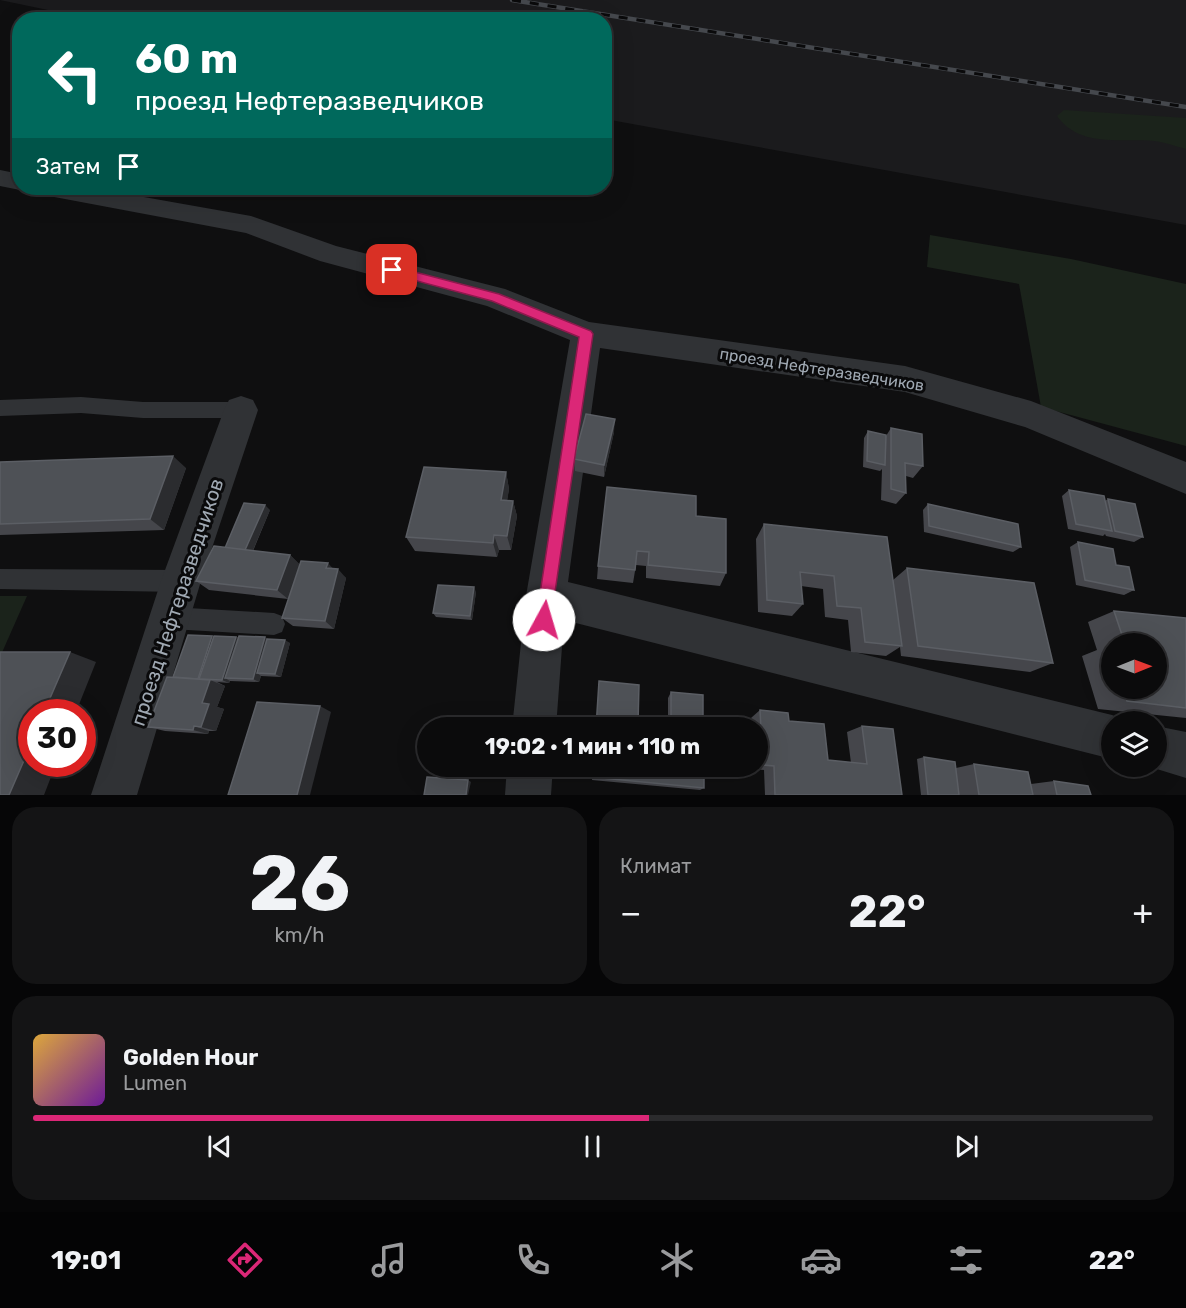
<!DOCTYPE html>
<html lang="ru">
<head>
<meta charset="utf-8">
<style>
  :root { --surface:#0b0b0c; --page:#141415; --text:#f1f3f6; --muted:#9a9b9d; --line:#2b2b2d; --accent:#db2777 }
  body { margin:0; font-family:Rubik,sans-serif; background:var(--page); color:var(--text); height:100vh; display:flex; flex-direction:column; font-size:22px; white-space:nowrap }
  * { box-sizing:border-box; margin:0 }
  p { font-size:20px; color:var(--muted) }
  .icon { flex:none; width:33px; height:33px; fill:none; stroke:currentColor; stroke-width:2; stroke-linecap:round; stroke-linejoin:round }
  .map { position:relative; height:795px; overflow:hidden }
  .side { display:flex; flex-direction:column; gap:12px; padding:12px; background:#060607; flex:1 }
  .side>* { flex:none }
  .top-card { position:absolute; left:12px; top:12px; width:600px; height:183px; border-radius:24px; box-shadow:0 6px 24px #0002,0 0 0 2px var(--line); background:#00695c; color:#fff; overflow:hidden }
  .needle { width:39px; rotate:89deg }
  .buttons { position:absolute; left:1101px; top:633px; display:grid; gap:12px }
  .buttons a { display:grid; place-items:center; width:66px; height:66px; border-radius:50%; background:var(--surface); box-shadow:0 6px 24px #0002,0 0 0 2px var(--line); font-size:30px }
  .speed { position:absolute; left:18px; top:699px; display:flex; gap:12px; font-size:30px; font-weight:700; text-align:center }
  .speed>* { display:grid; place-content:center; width:78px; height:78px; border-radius:50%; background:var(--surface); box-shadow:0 6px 24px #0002,0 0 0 2px var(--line); line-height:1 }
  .speed .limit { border:9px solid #d22; background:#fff; color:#111 }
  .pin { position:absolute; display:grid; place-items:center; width:51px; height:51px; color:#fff; margin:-26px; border-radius:12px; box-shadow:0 3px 9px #0006 }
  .me { position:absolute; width:66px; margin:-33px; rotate:6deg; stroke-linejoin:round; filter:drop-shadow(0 0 4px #0008) }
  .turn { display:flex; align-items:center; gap:21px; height:126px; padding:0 24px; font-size:27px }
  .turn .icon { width:78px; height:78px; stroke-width:2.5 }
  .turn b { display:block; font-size:42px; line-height:51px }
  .then { display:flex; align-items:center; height:57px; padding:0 24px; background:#0003; gap:12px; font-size:22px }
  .big { font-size:45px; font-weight:700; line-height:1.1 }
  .side .tile { flex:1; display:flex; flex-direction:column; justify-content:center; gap:9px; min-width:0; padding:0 21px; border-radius:24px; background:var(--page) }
  .side .dial { align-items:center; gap:0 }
  .dial b { font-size:78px; line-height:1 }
  .song { display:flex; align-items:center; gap:18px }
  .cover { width:72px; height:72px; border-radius:9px; background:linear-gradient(135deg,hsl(40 70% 55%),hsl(280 70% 35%)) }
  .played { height:6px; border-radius:3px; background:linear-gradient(90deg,var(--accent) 55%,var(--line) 55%) }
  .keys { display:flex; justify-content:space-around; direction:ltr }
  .heat { display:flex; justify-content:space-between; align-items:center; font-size:33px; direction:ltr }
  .side .tiles { flex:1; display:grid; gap:12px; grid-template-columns:1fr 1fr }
  .tile:last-child { grid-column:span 2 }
  .trip { position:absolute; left:417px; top:717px; width:351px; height:60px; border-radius:30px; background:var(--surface); box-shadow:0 6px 24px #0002,0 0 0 2px var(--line); font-weight:700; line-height:60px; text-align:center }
  .menu { display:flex; height:96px; justify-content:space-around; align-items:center; background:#040405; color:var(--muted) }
  .menu .icon { width:42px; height:42px }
  .menu .selected { color:var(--accent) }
  .menu b { font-size:27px; color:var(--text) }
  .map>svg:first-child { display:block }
</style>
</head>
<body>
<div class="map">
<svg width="1186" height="795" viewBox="0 0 1186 795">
  <rect width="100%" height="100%" fill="#0f0f10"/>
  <path fill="#1b1b1d" d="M0,0h1186v225l-581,-106 -1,-99h-508z"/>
  <g fill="#1b231b">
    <path d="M1064,110l122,8v31c-11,-3 -22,-7 -32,-8 -34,-3 -74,7 -97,-25z"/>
    <path d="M930,235l141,24 115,25v162l-145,-39 -22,-123 -92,-17z"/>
    <path d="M0,596h27l-27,61z"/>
  </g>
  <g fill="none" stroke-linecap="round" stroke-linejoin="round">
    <g fill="#303235" fill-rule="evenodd">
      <path d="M81,397l62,5h98l6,3 3,5 -3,5 -6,3h-98l-62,-5 -81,3v-16z"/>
      <path d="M0,569l181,1 8,4 3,7 -3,7 -8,4 -181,-3z"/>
      <path d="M171,607l103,6 8,3 3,8 -3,8 -8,3 -103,-6 -8,-3 -3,-8 3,-8z"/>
    </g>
    <g fill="#303235" fill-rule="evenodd">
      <path d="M0,170l20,4v14h9l-9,2 -20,-4z"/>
      <path d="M36,188h57l158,28 85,30 169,43 84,33 316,44 126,35 155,61v32l-161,-67 -120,-35 -305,-44 -32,234 544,133 16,7h-16v37l-548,-139 -8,108h-44l14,-132 44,-256 -83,-34 -167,-45 -74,-28 -197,-37 -9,-2z"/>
      <path d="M241,396l12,4 5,10 -57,171 -64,214h-46l70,-214 63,-171 5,-10z"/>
      <path d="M1156,726l30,6v46l-39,-12h9z"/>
      <path d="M507,766h46l-2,29h-46z"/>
    </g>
    <g stroke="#45484d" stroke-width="4.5">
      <path id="rail" d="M512,0l674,107"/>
    </g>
    <use href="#rail" stroke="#0a0a0b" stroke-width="3" stroke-dasharray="9" stroke-linecap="butt"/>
  </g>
  <g fill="#45464b" fill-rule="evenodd">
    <path d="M891,428l32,38 -10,12 -7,-2v17l-10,11 -15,-4 1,-31 -2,2 -17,-4 1,-29 4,-7 18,5z"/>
    <path d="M614,432l-10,45 -29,-6 -1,-12z"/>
    <path d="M0,462l186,6 -22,62 -164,5z"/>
    <path d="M506,472l3,17 -2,11 6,1 4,15 -6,34h-12l-2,7 -82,-6 -9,-14z"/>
    <path d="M1069,490l36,11 3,-2 35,38 -9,5 -28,-6 -1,-2 -2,2 -35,-7 -6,-33z"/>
    <path d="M928,504l93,43 -8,5 -89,-20 -1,-22z"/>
    <path d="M270,510l-17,41 37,4 10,10 33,3 13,10 -12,51 -41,-3 -11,-8 14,-41 -8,22 -79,-9 -13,-9 29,-33z"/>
    <path d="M696,516l30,57 -6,13 -74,-8v-12l-10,-1 -3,18 -36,-4 1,-13z"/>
    <path d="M764,524l129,56 14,-12 146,95 -23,9 -129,-16 -1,-9 -14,9 -35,-4 -3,-32 -23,-3 -2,-28 -22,-3 2,18 -11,12 -34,-4 -2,-73z"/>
    <path d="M1078,542l38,23 18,25 -10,5 -48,-10 -6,-38z"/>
    <path d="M476,592l-4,28 -36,-3 -3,-4z"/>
    <path d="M1114,611l72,7v100l-88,-9 -16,-53 15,-6 -9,-28zM1112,644h44v44h-44z"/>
    <path d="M212,636h2l53,3 23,4 -9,34 -20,-1 -2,6 -29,-1 -1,2 -12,-1 8,4 -8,21 7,2 -8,22h-7l-1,3 -43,-3 -17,-4 25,-50z"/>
    <path d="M671,692l32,36h-107l42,-4 30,3v-29z"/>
    <path d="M760,710l29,11 39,39 23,3 -4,-31 15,-6 40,69h-137l-1,-25 -11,-1v-3h5v-38h-6l-1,-10z"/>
    <path d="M924,757l32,11 18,-4 57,20 23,-3 37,14h-170l-4,-36z"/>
    <path d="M593,766l111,22 -4,2 -108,-10z"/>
  </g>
  <g fill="#2b2c2f">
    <path d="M615,419l-1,13 -10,45v-12z"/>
    <path d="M173,456l13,12 -22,62 -14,-11z"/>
    <path d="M506,472l3,17 -4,27 -4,-16z"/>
    <path d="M513,501l4,15 -6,34 -4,-14z"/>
    <path d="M265,505l5,5 -20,47 -6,-5z"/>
    <path d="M494,535l5,15 -2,7 -4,-14z"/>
    <path d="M290,555l10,10 -12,34 -11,-9z"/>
    <path d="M328,563l8,9 -10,-4z"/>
    <path d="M338,569l8,9 -12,51 -9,-8z"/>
    <path d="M474,587l2,5 -4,28 -2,-4z"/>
    <path d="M212,636l7,3 -13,43 -8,-3z"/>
    <path d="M236,637l7,4 -18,37 5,3 -1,2 -7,-3z"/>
    <path d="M265,637l7,4 -15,32 4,3 -2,6 -6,-3z"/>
    <path d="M285,640l5,3 -9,34 -6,-3z"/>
    <path d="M70,652l26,10 -20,50h-32z"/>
    <path d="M210,680l15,6 -8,21 7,2 -8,22 -15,-4 1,-24z"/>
    <path d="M320,706l11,6 -21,83h-13z"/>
    <path d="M194,726l15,5 -1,3 -15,-4z"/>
    <path d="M32,742v22h24l-12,31h-35z"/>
    <path d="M468,780l3,2 -3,13h-2z"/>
  </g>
  <g fill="#4e5156" stroke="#5b5e64" stroke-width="1.5">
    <path d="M586,414l29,5 -11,46 -30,-6z"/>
    <path d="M891,428l31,6 1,32 -18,-3 1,30 -15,-4z"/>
    <path d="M868,431l18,4 -1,30 -18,-4z"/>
    <path d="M173,456l-23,63 -150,5v-62z"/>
    <path d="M424,467l82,5 -5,28 12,1 -6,35 -13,-1 -1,8 -87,-6z"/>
    <path d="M607,487l89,9v20l30,3v54l-78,-8 1,-13 -12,-1 -2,19 -37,-4z"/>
    <path d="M1069,490l35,6 8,35 -36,-7z"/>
    <path d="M1108,499l27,5 8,33 -28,-6z"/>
    <path d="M244,503l21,2 -20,45 -20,-2z"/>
    <path d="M928,504l90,20 3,23 -92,-21z"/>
    <path d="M764,524l123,13 15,109 -37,-4 -4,-34 -24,-2 -3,-30 -34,-4 3,32 -36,-4z"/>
    <path d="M1078,542l35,7 3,16 13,2 5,23 -49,-10z"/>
    <path d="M214,546l76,9 -13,35 -81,-9z"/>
    <path d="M301,561l27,2 -2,5 12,1 -13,52 -43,-3z"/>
    <path d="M907,568l127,15 19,80 -135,-17z"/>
    <path d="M438,585l36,2 -4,29 -37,-3z"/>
    <path d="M1114,611l72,7v90l-59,-7 -5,-13h34v-44h-31z"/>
    <path d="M188,635l24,1 -14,43 -25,-2z"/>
    <path d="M214,636l22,1 -14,43 -23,-1z"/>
    <path d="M239,636l26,1 -12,42 -28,-1z"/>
    <path d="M267,639l18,1 -10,34 -18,-1z"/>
    <path d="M1108,646h4v9z"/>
    <path d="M0,652h70l-26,60h-12v30l-23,53h-9z"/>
    <path d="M167,677l43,3 -8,23 7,1 -8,23 -7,-1 -1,4 -45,-3z"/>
    <path d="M599,681l40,4 -1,39 33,3v-35l32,3v33h-107z"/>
    <path d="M257,702l63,4 -23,89h-69z"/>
    <path d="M760,710l28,3 1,8 35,3 4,36 39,4 -5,-38 31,3 9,66h-127l-1,-29 -11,-1z"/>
    <path d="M924,757l31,5 4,33h-31z"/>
    <path d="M974,764l54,8 5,23h-54z"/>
    <path d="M593,766h111v22l-112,-11z"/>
    <path d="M427,777l41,3 -2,15h-42z"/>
    <path d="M1054,781l34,5 3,9h-34z"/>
  </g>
  <path fill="#db2777" stroke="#8e194d" stroke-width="1.5" d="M392,266l107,28 92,37 2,3 -43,292 -6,2 -6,-2 -2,-6 43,-283 -87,-36 -105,-28 -1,-3z"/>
  <g text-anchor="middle" stroke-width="6" stroke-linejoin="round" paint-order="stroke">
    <g font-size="16" fill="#9fa8b2" stroke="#0a0a0b">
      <text transform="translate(822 369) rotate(9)" y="6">проезд Нефтеразведчиков</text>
    </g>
    <g font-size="20" fill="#9fa8b2" stroke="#0a0a0b">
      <text transform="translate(177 602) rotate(-72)" y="7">проезд Нефтеразведчиков</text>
    </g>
  </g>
</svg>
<div class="buttons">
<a><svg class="needle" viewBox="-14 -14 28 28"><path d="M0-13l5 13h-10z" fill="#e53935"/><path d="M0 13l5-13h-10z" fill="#9a9b9d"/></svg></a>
<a><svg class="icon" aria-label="layers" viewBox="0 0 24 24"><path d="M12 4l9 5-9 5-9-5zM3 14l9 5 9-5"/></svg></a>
</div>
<div class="speed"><div class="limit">30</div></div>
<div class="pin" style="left:392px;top:270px;background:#d93025"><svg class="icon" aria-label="arrive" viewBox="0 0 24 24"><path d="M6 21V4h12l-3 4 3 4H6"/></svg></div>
<svg class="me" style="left:544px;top:620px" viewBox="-20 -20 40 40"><circle r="19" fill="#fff"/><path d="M0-13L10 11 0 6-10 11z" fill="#db2777"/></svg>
<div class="trip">19:02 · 1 мин · 110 m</div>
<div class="top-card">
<div class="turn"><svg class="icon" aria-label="left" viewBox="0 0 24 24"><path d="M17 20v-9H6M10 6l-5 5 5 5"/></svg><div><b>60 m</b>проезд Нефтеразведчиков</div></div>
<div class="then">Затем<svg class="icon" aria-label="arrive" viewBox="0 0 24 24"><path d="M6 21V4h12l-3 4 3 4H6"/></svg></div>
</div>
</div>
<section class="side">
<div class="tiles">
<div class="tile dial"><b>26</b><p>km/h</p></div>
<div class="tile"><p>Климат</p>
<div class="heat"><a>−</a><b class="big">22°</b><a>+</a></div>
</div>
<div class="tile">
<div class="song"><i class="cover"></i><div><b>Golden Hour</b><p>Lumen</p></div></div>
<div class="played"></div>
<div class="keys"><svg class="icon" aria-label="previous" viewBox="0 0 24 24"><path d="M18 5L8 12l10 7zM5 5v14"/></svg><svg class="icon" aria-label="pause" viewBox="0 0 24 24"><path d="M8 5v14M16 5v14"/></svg><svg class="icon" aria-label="next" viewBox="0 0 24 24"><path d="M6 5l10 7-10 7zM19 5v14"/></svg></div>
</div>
</div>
</section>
<nav class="menu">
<b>19:01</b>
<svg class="icon selected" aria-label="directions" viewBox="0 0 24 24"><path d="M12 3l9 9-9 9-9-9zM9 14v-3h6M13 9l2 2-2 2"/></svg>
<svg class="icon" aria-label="music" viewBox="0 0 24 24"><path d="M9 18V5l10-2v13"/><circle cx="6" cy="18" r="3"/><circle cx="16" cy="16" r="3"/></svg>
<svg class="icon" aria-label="phone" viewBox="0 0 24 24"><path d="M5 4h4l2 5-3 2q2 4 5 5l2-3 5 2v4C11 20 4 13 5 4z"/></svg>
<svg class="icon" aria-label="climate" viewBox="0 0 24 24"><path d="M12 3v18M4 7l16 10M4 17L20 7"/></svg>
<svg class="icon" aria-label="car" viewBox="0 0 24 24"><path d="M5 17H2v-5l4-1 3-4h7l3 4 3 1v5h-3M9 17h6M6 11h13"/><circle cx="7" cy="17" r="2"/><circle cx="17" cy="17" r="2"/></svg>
<svg class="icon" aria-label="filters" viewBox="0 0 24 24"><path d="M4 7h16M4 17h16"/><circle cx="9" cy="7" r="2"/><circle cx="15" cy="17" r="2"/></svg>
<b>22°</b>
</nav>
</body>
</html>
